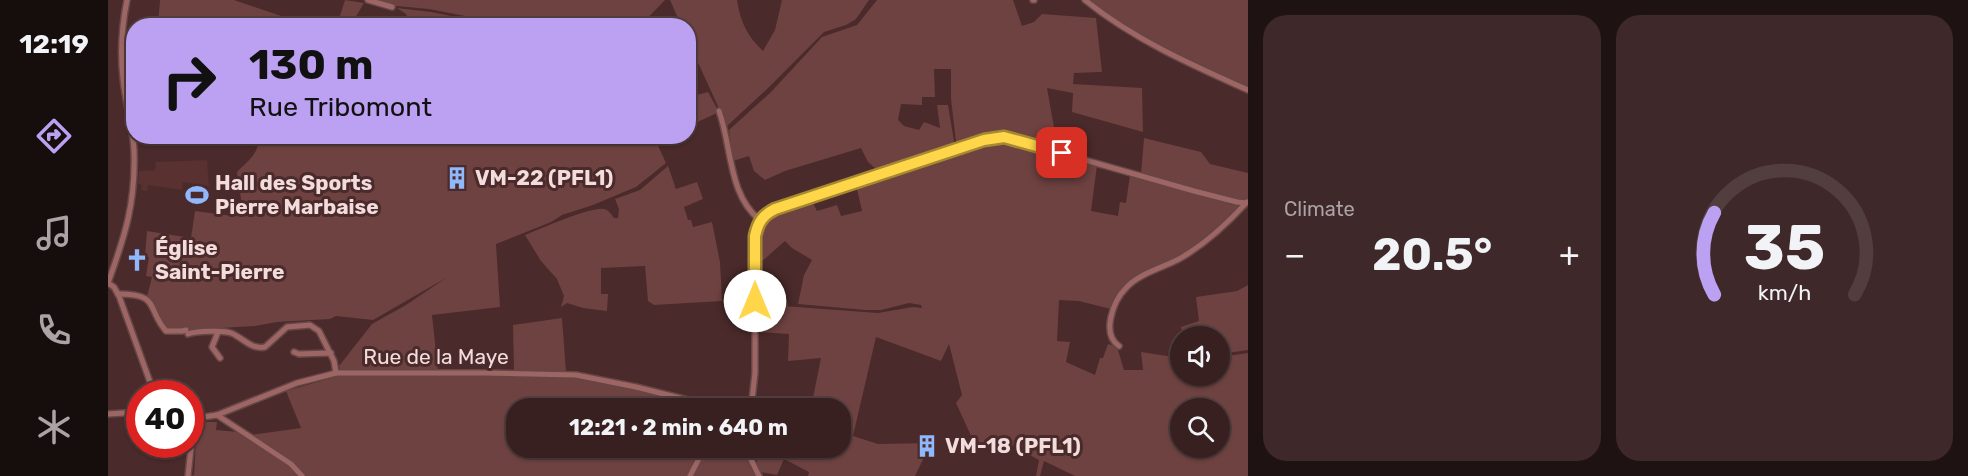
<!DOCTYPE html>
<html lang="en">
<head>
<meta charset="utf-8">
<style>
  :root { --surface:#382020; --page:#3f2829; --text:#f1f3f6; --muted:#aba3a5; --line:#523e3e; --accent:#bca0f2 }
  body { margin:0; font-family:Rubik,sans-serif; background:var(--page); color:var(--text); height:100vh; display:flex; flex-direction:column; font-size:22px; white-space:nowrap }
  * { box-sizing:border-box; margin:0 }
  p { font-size:20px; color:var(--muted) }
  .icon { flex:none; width:33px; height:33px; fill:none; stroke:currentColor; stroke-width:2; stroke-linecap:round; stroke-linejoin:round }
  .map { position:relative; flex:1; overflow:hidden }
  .sheet { display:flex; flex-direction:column; gap:15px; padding:15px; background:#1f1212; width:720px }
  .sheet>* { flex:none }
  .guide { position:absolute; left:18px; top:18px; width:570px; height:126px; border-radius:24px; box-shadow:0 2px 4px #0004,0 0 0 2px var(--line); background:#bca0f2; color:#111; overflow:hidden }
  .buttons { position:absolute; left:1062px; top:326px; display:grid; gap:12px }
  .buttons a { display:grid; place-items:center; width:60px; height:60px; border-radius:50%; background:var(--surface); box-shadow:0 2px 4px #0004,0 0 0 2px var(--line); font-size:30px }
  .speed { position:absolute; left:18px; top:380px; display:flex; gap:12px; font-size:30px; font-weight:700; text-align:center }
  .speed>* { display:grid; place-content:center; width:78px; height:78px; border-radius:50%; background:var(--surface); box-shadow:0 2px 4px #0004,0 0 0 2px var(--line); line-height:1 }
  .speed .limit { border:9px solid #d22; background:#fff; color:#111 }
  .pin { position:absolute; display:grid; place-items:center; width:51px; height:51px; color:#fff; margin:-26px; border-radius:12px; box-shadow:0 3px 9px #0006 }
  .me { position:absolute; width:66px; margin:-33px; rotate:0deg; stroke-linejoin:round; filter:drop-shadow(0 0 4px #0008) }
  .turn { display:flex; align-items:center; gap:21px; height:126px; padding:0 24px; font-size:27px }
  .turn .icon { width:78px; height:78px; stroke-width:2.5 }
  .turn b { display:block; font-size:42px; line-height:51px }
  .big { font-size:45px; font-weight:700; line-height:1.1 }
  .sheet .tile { flex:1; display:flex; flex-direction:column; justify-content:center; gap:9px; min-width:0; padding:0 21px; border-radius:24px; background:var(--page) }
  .sheet .dial { align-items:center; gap:0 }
  .dial svg { height:156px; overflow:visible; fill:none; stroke:var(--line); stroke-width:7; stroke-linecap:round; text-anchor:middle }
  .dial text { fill:var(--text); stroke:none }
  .heat { display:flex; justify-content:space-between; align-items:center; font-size:33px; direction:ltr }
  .sheet .tiles { flex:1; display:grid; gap:15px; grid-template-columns:repeat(2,1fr) }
  .trip { position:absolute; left:398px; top:398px; width:345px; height:60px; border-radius:24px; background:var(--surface); box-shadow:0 2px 4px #0004,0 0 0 2px var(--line); font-weight:700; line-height:60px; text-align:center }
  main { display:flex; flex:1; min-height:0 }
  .dock { display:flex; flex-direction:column; width:108px; justify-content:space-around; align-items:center; background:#160d0d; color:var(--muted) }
  .dock .icon { width:42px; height:42px }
  .dock .active { color:var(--accent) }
  .dock b { font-size:27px; color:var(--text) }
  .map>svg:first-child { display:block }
</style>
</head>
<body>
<main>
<nav class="dock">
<b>12:19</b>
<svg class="icon active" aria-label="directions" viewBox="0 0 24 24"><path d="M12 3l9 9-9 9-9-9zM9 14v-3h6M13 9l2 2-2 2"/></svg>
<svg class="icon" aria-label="music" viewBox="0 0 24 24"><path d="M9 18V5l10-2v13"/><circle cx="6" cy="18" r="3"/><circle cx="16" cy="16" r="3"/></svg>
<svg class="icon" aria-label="phone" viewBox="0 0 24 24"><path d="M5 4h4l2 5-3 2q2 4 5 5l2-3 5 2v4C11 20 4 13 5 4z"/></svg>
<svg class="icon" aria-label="climate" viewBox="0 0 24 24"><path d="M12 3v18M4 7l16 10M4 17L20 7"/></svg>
</nav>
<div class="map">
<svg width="1140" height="476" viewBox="0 0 1140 476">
  <rect width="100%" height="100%" fill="#4a2a2a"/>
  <path fill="#583130" d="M99,160l2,26 -26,-4 -1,8 -34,-5 -1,6 -6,-1 1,-5 -4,-1 1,-13 16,-1 1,-8z"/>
  <g fill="#6e4241" fill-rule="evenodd">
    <path d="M52,0h74l50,17 54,5 7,-22 19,3 -13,22h-193z"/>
    <path d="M271,0h286l-25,26 -129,-1 -82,-16 -32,-3 -18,-4z"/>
    <path d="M562,0h67c3,21 10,36 26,51l12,-21 7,-30h87l-13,19 -10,6 -22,7 -57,57 -40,37 -38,-83 -1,-17 -7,-1z"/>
    <path d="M769,0h136l9,26 12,-4 8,-8 54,4 6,54 -28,1 -1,11 69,4 1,44 -71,-20 1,-19 -26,-5 11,62c-43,-13 -54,-20 -98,-5l-4,-3 -5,-43v-30h-17l1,28h-13v8l-21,-1 -3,16 6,6 15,4 5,-8 16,6 -3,-23h11l7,42 32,-7h21l89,25 -6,46 27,5 2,-14 6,1 4,-28 102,30h7v3l-51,43 -59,31 -18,27 -32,-8 -20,-1 -2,41 13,1 -4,20 29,13 5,-17h3l5,-14 9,3 7,23h19l-2,-18 39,6v17h40v-18l28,-4v123h-173l-31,-15 -4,15h-4l3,-16 -46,-25 -6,11 -15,-8 -16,-35 6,-8 -13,-51 -8,17 -65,-24 -23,99 25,8 53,-1 -16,33h-107l1,-4 -25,-13 -7,16 -17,-3 -3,-7v-18h83v-39h-29l10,-50 -33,3 1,-27 -31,-2 -1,-16 26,2v-12l95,7 35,-6 9,1 -1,-3 -12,-2 -28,7h-16l-67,-6 6,-29 8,-15 -20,-12 -7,-7 -25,22 -2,-2c1,-9 -1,-21 2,-30 4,-20 34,-26 51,-32l6,12 20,-6 4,11 21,-5 -6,-26 27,-10 -15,-13 -7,-14 -76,23 -20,9 -11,-9 -5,-15 -16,5 -4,-31 42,-38 51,-55 35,-12zM1072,408h40v39h-40z"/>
    <path d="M981,0h159v86c-55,-24 -111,-49 -159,-86z"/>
    <path d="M289,8l34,4 65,13h-85l-5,-11z"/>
    <path d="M600,92l11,20 -30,14v-29z"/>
    <path d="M154,137h392l12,26 -30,24 -43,18 -31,10 -11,7 -55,22 4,63 -68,8 6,56 -98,-2 -1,-3 33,-42 34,-19 40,-27 -73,42 -37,-4 -6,3 -53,3 -22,4 -87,5 -21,-34 5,-20 -6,-1 3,-19 -4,-1 2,-25 44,7 4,-27 38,5 8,-3c2,-13 -3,-28 -4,-41 10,-10 23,-19 21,-34z"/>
    <path d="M1036,138l57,14 9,12 38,9v25l-11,3 -96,-27z"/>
    <path d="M560,166l8,23 21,-7 6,17 -19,8 4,13h3l2,7 19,-5 8,40 2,39 -68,4 -6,-4 -3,-35 -44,2v26h7l-1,17 -24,-3 -16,-5 -6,4 3,-11 -7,-17 -16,-18 -16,-26c17,-6 63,-28 79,-26 5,1 7,5 10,9h4l1,-9 -4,-10 25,-9z"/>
    <path d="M1140,285v65l-28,4v-18h-37l-2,-9 18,-6 -3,-24 41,-6z"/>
    <path d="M454,318l4,54 -52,-2 -1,-45z"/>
    <path d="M230,376h228l23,3 83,19 3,10h-159v39h187l-15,29h-383l-11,-13 -43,-28 50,-7 -15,-37z"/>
    <path d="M93,422h16l-1,8 22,2 54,34 9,10h-110l3,-1 3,-50z"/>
    <path d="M617,447h16l14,29h-64l15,-27 13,7z"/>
  </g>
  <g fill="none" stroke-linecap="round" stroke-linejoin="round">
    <g stroke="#654746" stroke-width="8">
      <g id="minor">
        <path d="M260,0l24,7"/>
        <path d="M925,0h1"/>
        <path d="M977,0c48,39 107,65 163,90"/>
        <path d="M611,111c13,35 9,84 41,109"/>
        <path d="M0,283c17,-47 28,-81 26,-133 -1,-24 -9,-48 -11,-72 -3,-26 -1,-53 4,-78"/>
        <path d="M0,283l6,4 5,9 35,97"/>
        <path d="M10,294c43,0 28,14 48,37h16l4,-1"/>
        <path d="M647,301l29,4"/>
        <path d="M110,332l-6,15 8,11"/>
        <path d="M80,334c8,-3 35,-4 43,-1 11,4 20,17 34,14l22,-20 23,-2 9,6 15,30 2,12"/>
        <path d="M1011,346c-18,-12 -6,-45 7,-58 12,-14 36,-20 53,-29 25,-14 48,-35 68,-57"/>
        <path d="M186,352l5,2 32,-1"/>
        <path d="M638,408l6,-8 3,-27v-137l5,-16 15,-11 209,-69 20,-3 190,54 43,11 9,1"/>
        <path d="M0,414l32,-2"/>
        <path d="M109,415l74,49 11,12"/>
        <path d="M82,419l27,-4 80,-32 39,-10h150l90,2 60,12 56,14 17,7"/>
        <path d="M637,447l14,29"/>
        <path d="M80,476l6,-56"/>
        <path d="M582,476l15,-29"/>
      </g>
    </g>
    <use href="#minor" stroke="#9d6664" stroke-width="5"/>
  </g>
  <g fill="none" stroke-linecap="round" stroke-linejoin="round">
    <g stroke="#a68a30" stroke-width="15">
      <path id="route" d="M647,301v-65c3,-14 8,-21 20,-27l209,-69 20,-3 58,16"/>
    </g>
    <use href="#route" stroke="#ffd54a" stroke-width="10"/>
  </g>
  <defs>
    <g id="building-bare" transform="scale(1.8)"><path d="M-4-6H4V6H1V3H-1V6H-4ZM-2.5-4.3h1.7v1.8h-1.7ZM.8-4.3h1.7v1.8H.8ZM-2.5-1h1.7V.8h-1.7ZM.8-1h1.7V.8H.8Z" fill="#90b8fd" stroke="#4a2a2a" stroke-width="2.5" paint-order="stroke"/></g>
    <g id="stadium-bare" transform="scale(1.8)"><path d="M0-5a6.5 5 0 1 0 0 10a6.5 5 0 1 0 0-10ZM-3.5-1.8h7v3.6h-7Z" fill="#90b8fd" stroke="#4a2a2a" stroke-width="2.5" paint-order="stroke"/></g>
    <g id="church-bare" transform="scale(1.8)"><path d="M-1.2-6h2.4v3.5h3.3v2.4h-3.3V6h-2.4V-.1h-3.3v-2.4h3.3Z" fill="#90b8fd" stroke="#4a2a2a" stroke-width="2.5" paint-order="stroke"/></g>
  </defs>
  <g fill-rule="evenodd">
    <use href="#building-bare" x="349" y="178"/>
    <use href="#stadium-bare" x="89" y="195"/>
    <use href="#church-bare" x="29" y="260"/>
    <use href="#building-bare" x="819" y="446"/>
  </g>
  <g text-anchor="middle" stroke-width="6" stroke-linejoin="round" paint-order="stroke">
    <g font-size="21" font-weight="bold" fill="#f3dddc" stroke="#4a2a2a" text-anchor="start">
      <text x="367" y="185">VM-22 (PFL1)</text>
      <text x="107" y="190">Hall des Sports<tspan x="107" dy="24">Pierre Marbaise</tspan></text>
      <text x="47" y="255">Église<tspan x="47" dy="24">Saint-Pierre</tspan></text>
      <text x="837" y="453">VM-18 (PFL1)</text>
    </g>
    <g font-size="21" fill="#f3dddc" stroke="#4a2a2a">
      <text x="328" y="364">Rue de la Maye</text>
    </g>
  </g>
</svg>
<div class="buttons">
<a><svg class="icon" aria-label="sound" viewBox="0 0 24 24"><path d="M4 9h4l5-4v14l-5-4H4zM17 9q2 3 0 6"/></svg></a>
<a><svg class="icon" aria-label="search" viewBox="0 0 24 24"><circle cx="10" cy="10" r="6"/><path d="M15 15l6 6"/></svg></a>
</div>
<div class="speed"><div class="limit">40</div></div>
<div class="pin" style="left:954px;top:153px;background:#d93025"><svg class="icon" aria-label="arrive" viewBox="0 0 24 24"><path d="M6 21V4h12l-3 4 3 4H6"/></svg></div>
<svg class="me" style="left:647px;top:301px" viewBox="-20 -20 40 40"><circle r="19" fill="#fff"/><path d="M0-13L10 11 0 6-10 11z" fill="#ffd54a"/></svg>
<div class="trip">12:21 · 2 min · 640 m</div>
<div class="guide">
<div class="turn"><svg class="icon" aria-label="right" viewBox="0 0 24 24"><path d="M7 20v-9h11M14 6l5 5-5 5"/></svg><div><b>130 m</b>Rue Tribomont</div></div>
</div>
</div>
<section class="sheet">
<div class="tiles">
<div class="tile"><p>Climate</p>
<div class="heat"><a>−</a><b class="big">20.5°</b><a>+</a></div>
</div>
<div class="tile dial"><svg viewBox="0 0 100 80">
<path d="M14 69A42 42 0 1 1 86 69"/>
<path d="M14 69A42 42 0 0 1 14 27" stroke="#bca0f2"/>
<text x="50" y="56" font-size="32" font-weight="700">35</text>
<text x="50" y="72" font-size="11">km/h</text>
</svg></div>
</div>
</section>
</main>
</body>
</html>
